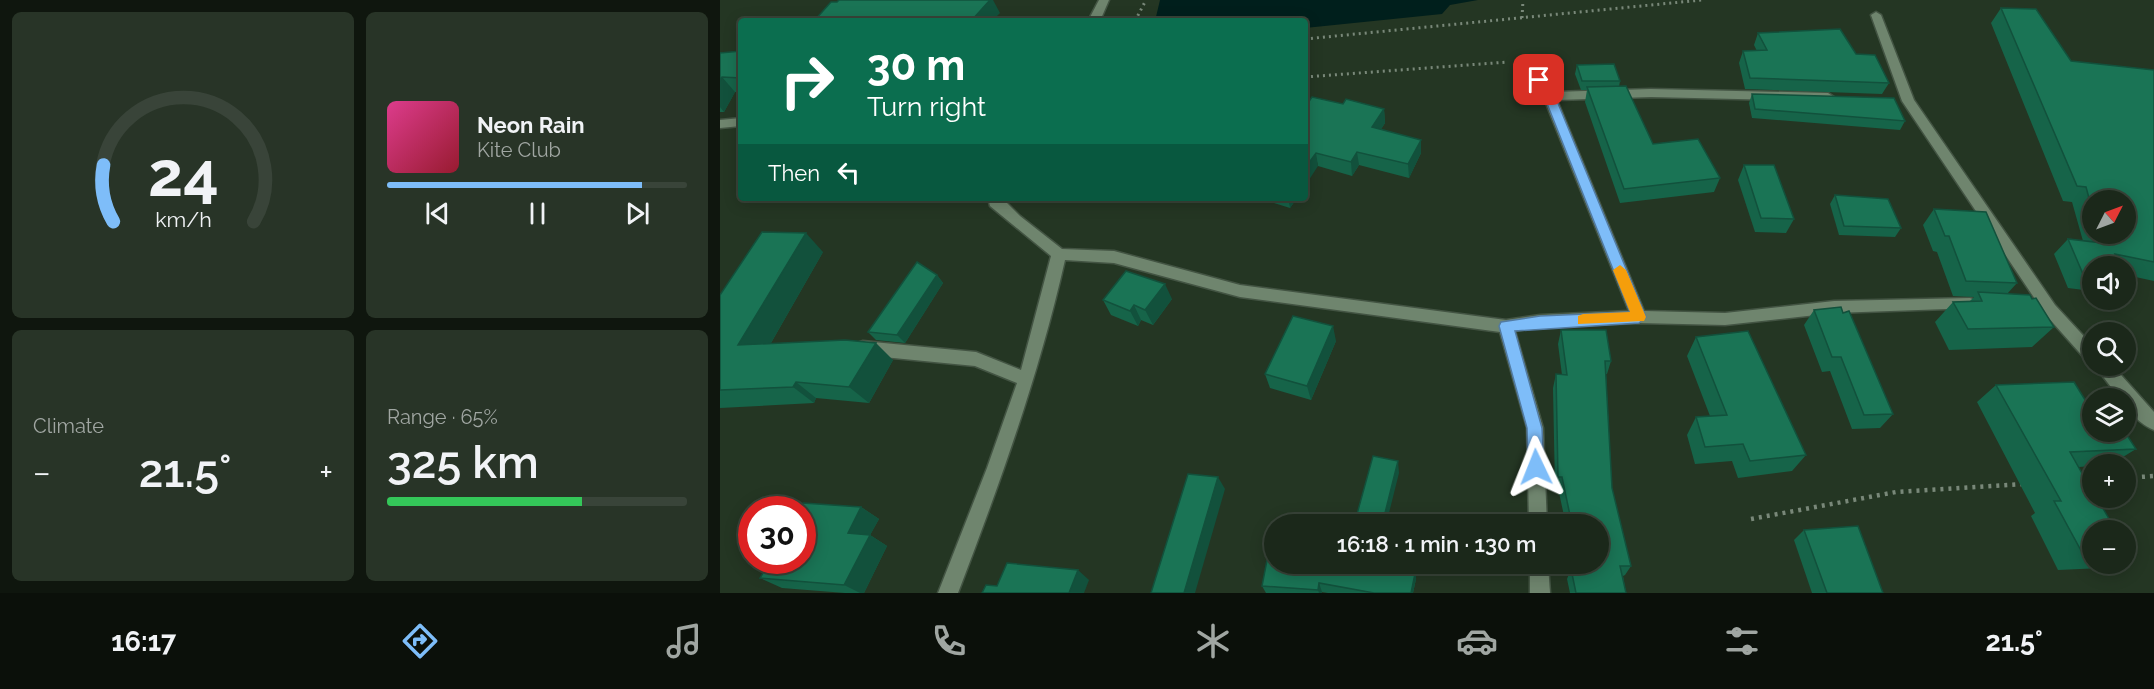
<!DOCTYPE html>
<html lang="en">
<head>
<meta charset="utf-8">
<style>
  :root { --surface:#1b281a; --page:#283427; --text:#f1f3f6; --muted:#a0a6a2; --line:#394439; --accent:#7ebdf9 }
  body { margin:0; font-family:Raleway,sans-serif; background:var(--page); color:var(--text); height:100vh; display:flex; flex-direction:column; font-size:22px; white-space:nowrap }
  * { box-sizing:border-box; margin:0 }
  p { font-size:20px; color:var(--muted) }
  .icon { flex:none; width:33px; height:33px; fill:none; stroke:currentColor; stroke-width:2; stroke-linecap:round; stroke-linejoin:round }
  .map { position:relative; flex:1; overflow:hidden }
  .side { display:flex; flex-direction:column; gap:12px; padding:12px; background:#0f160e; width:720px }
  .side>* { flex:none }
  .guide { position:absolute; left:18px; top:18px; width:570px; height:183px; border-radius:6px; box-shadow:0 3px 15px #0003,0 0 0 2px var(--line); background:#0b6e4f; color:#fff; overflow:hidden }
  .needle { width:39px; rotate:48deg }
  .fabs { position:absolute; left:1362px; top:190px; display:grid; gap:12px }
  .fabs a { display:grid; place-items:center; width:54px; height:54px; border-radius:50%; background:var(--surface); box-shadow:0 3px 15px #0003,0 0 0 2px var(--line); font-size:30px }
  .speed { position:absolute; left:18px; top:496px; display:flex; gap:12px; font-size:30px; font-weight:700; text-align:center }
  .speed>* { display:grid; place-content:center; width:78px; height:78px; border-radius:50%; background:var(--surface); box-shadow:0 3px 15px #0003,0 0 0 2px var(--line); line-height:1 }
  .speed .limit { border:9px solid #d22; background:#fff; color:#111 }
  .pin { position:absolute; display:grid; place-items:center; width:51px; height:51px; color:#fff; margin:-26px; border-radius:12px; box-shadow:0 3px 9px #0006 }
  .me { position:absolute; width:66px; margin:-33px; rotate:358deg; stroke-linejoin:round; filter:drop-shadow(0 0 4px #0008) }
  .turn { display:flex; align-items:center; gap:21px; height:126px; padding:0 30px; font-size:27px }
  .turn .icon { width:78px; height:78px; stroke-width:2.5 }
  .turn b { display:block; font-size:42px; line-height:51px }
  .then { display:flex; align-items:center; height:57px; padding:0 30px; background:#0003; gap:12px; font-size:22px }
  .big { font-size:45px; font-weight:600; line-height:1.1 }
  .side .widget { flex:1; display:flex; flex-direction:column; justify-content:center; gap:9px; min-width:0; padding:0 21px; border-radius:9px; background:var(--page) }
  .side .dial { align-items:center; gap:0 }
  .dial svg { height:156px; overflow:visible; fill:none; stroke:var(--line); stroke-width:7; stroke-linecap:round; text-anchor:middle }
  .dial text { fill:var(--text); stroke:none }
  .song { display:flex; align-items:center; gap:18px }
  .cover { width:72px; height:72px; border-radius:9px; background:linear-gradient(135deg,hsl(330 70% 55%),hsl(350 70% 35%)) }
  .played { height:6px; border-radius:3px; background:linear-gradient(90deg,var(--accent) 85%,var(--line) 85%) }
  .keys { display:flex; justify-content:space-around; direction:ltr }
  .heat { display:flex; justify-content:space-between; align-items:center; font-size:33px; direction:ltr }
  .charge { height:9px; border-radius:4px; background:linear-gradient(90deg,#34c759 65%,var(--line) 0) }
  .side .tiles { flex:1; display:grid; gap:12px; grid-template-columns:repeat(2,1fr) }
  .trip { position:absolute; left:544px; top:514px; width:345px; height:60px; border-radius:30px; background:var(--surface); box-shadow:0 3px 15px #0003,0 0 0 2px var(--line); font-weight:600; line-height:60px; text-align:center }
  .tabs { display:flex; height:96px; justify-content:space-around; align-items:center; background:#0b100a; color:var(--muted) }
  .tabs .icon { width:42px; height:42px }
  .tabs .active { color:var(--accent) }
  .tabs b { font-size:27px; color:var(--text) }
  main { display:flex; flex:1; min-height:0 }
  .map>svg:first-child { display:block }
</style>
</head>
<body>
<main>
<section class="side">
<div class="tiles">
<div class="widget dial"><svg viewBox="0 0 100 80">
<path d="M14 69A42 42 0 1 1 86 69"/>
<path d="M14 69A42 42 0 0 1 9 40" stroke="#7ebdf9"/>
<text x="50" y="56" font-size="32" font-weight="700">24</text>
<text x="50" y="72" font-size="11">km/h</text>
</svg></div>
<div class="widget">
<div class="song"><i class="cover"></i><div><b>Neon Rain</b><p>Kite Club</p></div></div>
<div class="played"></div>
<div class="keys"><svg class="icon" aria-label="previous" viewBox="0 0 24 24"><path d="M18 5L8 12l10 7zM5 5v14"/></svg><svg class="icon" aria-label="pause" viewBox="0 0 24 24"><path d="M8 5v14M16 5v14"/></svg><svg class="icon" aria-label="next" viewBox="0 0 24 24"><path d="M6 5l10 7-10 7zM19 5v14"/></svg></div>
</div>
<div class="widget"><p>Climate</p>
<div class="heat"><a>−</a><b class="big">21.5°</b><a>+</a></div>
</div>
<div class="widget"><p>Range · 65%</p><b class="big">325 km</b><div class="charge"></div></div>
</div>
</section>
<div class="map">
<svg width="1434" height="593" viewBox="0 0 1434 593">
  <rect width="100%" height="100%" fill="#243623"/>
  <path fill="#001f1c" d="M440,0h318l-28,5 -8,9 -137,14v-7h-150z"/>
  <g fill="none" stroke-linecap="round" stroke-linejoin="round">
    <g stroke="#435443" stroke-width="3">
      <g id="minor">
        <path d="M379,0h10l-9,21h-12z"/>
        <path d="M1156,12l5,3 33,85 141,205 37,40v16l-6,-1 -40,-45 -27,-3 -3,-4 3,-4 18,-2 -135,-201 -31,-86z"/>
        <path d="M809,61l4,1 19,30 99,-3 177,4 6,4 -6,4 -177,-4 -94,3 87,211 81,2 109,-12 136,-3 5,2 3,4 -3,4 -141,5 -109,12 -86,-2 -99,4 -25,4 28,97 4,97h-18l-2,-97 -27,-96 -260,-35 -126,-34 -49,-3c-26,115 -65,223 -107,333h-20l49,-125 30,-85 -42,-17 -112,-11 -6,-2 -2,-5 2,-5 6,-2 113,11 45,18 30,-114 -61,-50 -2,-8h14l18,18 42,33 52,2 126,34 266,35 34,-5 89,-4 -86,-215 -20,-31z"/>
        <path d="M21,118v8l-21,2v-8z"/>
        <path d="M1375,366h18l41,46v18c-12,-5 -28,-18 -28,-31h-6z"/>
        <path d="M810,564h18l2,29h-20z"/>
      </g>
    </g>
    <g stroke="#798879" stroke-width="3" stroke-dasharray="2 4" stroke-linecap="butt">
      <path d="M802,18l1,-18"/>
      <path d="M415,21l11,-21"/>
      <path d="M585,39l397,-39"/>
      <path d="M585,77l203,-15"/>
    </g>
    <g stroke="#798879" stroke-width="4.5" stroke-dasharray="3 5" stroke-linecap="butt">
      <path d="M1406,478l28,-2"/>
      <path d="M1031,519l145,-27 127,-8"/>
    </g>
    <use href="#minor" fill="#6f856e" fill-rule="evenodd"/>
  </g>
  <g fill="#166449" fill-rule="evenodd">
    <path d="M1281,8l70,53 83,9v211l-28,-6v-8h-34v24l-24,-3 -14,-34 14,-15 15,2 -11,-39 -9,-1 -72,-178zM1372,201l34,33h-34z"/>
    <path d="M1038,33l98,21 33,29 -7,11 -137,-5 -6,-26 4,-12h14l-3,-6z"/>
    <path d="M21,51v41h-6l-11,20h-4v-59z"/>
    <path d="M857,65l43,16 -1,6 34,57 67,34 -6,14 -94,11 -35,-101 2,-12h-6l-6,-16z"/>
    <path d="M1032,94l153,27 -5,9 -148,-12 -3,-15z"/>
    <path d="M623,104l41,5 1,14 -4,6 40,24 -12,25 -50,-13 -7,11 -34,-10 -13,-59z"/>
    <path d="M1024,165l50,54 -8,14 -31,-1 -17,-52z"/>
    <path d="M1115,195l66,33 -6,9 -56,-2 -9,-31z"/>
    <path d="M538,198h39l-7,10z"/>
    <path d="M1214,209l83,74 -10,11 25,5 22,28 -22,20 -83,3 -14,-28 18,-20 17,-1 4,-4 -21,-1 -16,-44 -4,-1 -10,-26z"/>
    <path d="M103,252l-52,91 122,17 -24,43 -53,-5 -2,5 -94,5v-113z"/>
    <path d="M217,275l6,8 -38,60 -29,-3 -8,-8z"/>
    <path d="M452,299l-19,26 -12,-5 -3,6 -27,-11 -8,-15z"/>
    <path d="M1094,310l79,104 -13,14 -28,1 -22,-58 -8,1 -18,-47z"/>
    <path d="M841,330l50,31 -4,13h-1l6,114 19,78 -6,9 -2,1 3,17h-56l-3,-14 4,-10h4l-1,-5h25v-39h-33l-8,-37h-3l-2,-100 3,-14 6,1 -4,-31z"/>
    <path d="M976,337l110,118 -14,16 -54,7 -6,-17 -37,3 -8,-29 9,-18 14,-1 -23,-60z"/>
    <path d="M616,341l-25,59 -41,-12 -5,-14z"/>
    <path d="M1276,385l96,47 44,17 -26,16h-18v1l-13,1 13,64v33h18l-8,4 -44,2 -27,-54 4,-3 -58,-111z"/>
    <path d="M141,507l18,12 -9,16 17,11 -23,47h-19l-63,-5 -22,-10z"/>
    <path d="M1084,530l79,63h-71l-18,-53z"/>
    <path d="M696,579l-3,14h-85l-6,-1v1h-56l-4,-7z"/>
  </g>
  <g fill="#12513c">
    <path d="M270,0h3l7,13 -8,8h-21z"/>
    <path d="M2,77l13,15 -11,20 -4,-5v-26z"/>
    <path d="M664,109l1,14 -11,18 -2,-14z"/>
    <path d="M701,140v13l-12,25 -1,-14z"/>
    <path d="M637,152l2,13 -7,11 -1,-14z"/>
    <path d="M596,153l2,13 -13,20v-18z"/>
    <path d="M568,198h9l-7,10z"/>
    <path d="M86,233l17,19 -63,110 -22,-17z"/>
    <path d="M217,275l6,8 -38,60 -8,-8z"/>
    <path d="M445,284l7,15 -19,26 -8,-15z"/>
    <path d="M414,305l7,15 -3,6 -8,-15z"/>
    <path d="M613,326l3,15 -25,59 -4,-14z"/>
    <path d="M156,343l17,17 -24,43 -20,-16z"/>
    <path d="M76,382l20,16 -2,5 -21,-16z"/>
    <path d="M678,461l1,12 -13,52h-4z"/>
    <path d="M498,477l7,12 -30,104h-11z"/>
    <path d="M141,507l18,12 -9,16 17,11 -23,47h-4l-16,-8 4,-52z"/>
    <path d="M696,569v10l-3,14h-2z"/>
    <path d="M358,570l11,10 -5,13h-15z"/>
    <path d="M599,583l3,9v1h-3l-1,-3z"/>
  </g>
  <g fill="#1a7455" stroke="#12513c" stroke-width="1.5">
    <path d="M119,0h151l-19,21h-157l17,-19h6z"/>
    <path d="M1281,8l35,1 35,52 83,9v192l-39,-8 6,13h-29v8l-9,-1 -15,-35 35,4 -3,-9h26v-33h-34v8l-6,-22 -9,-1z"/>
    <path d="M1120,29l16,25 19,1 14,28 -139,-5 -7,-27 24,-1 -9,-17z"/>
    <path d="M21,51v27l-19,-1 -2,4v-28z"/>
    <path d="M894,64l6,17h-38l-5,-16z"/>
    <path d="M906,86l27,58 45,-5 22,39 -96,11 -37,-102z"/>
    <path d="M1032,94l142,4 11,23 -150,-12z"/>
    <path d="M592,97l31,7 3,-5 38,10 -12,18 49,13 -13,24 -51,-12 -6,10 -35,-9 -11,15v-61z"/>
    <path d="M1024,165h30l20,54 -33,-1z"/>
    <path d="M1115,195l53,4 13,29 -57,-2z"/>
    <path d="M1214,209l52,3 31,71 -51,-2 -17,-45h-4z"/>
    <path d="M42,232l44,1 -68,112 107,-5 31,3 -27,44 -53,-5 -3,5 -73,3v-95z"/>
    <path d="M197,262l20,13 -40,60 -29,-3z"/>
    <path d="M406,271l39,13 -20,26 -11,-5 -4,6 -27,-11z"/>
    <path d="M1258,292l52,3 2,4 4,-1 18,29 -86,2 -15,-27 29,-1z"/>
    <path d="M1121,307l2,6 6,-2 44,103 -29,1 -23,-58h-9l-18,-47z"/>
    <path d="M573,316l40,10 -26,60 -42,-12z"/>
    <path d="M841,330h45l5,31h-6l7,127 19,78h-11l6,27h-50l-5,-24 10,-1 -1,-4h19v-39h-27l-10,-48h-4l-2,-103 11,1z"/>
    <path d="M1028,331l58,124 -56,6 -7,-17 -38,3 -9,-30 31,-2 -31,-78z"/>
    <path d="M1354,382l18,29v21h33l11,17 -66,3 22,39v7h5l19,33h-24v25h-8l-30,-55h7l-65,-116z"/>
    <path d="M653,456l25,5 -16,64h-28z"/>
    <path d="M468,474l30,3 -34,116h-33z"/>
    <path d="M83,503l58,4 -13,26 22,2 -26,50 -84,-7 10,-17h32v-51h-3z"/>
    <path d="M1138,526l25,67h-56l-23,-63z"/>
    <path d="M553,529h2v35h110l31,5 -5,24h-37l-55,-10 -1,7 -56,-4z"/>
    <path d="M1406,547l4,7 -4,1z"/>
    <path d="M287,563l71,7 -9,23h-87l4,-8 11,1z"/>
  </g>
  <path fill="#7ebdf9" stroke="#527ba2" stroke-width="1.5" d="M819,77l4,1 12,18 91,221 -7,6 -124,8 27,97 2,39 -3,5 -5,2 -6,-2 -2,-5 -1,-39 -28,-102 2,-4 39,-6 90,-4 -86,-216 -10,-16z"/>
  <path fill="#f59e0b" d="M900,265l6,5 20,47 -2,4 -66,3v-8l5,-2 47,-2 -17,-42z"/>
</svg>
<div class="fabs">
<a><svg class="needle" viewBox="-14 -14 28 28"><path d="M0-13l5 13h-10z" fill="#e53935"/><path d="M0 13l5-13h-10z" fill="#a0a6a2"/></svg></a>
<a><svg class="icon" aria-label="sound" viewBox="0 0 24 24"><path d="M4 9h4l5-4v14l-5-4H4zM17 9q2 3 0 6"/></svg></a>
<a><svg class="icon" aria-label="search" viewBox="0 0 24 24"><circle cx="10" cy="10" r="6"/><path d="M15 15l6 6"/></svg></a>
<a><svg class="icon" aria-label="layers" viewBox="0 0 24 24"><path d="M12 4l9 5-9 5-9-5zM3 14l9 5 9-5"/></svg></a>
<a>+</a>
<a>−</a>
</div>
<div class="speed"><div class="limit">30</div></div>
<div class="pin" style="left:819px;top:80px;background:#d93025"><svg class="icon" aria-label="arrive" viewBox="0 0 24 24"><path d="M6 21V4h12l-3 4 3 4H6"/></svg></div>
<svg class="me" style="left:816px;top:467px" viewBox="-20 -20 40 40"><path d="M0-17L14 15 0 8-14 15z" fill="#7ebdf9" stroke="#fff" stroke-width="4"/></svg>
<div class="trip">16:18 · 1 min · 130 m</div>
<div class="guide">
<div class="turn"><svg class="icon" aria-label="right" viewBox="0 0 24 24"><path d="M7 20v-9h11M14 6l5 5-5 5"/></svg><div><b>30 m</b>Turn right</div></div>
<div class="then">Then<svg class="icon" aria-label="left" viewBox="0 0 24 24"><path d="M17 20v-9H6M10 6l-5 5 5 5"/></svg></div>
</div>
</div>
</main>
<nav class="tabs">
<b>16:17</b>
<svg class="icon active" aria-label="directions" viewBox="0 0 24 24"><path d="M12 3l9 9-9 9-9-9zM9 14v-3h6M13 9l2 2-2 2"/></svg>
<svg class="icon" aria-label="music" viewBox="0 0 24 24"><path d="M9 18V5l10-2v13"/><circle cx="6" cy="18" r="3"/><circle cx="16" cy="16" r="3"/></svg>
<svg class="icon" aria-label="phone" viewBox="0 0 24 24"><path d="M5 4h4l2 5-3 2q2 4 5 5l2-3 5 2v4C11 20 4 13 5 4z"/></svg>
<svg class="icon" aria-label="climate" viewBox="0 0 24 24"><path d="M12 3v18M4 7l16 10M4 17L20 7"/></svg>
<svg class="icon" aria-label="car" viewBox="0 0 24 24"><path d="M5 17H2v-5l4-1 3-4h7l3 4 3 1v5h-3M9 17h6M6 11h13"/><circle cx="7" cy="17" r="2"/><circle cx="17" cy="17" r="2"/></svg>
<svg class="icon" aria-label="filters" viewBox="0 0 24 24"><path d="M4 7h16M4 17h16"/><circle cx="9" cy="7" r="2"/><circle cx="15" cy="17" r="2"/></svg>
<b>21.5°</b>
</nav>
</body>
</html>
